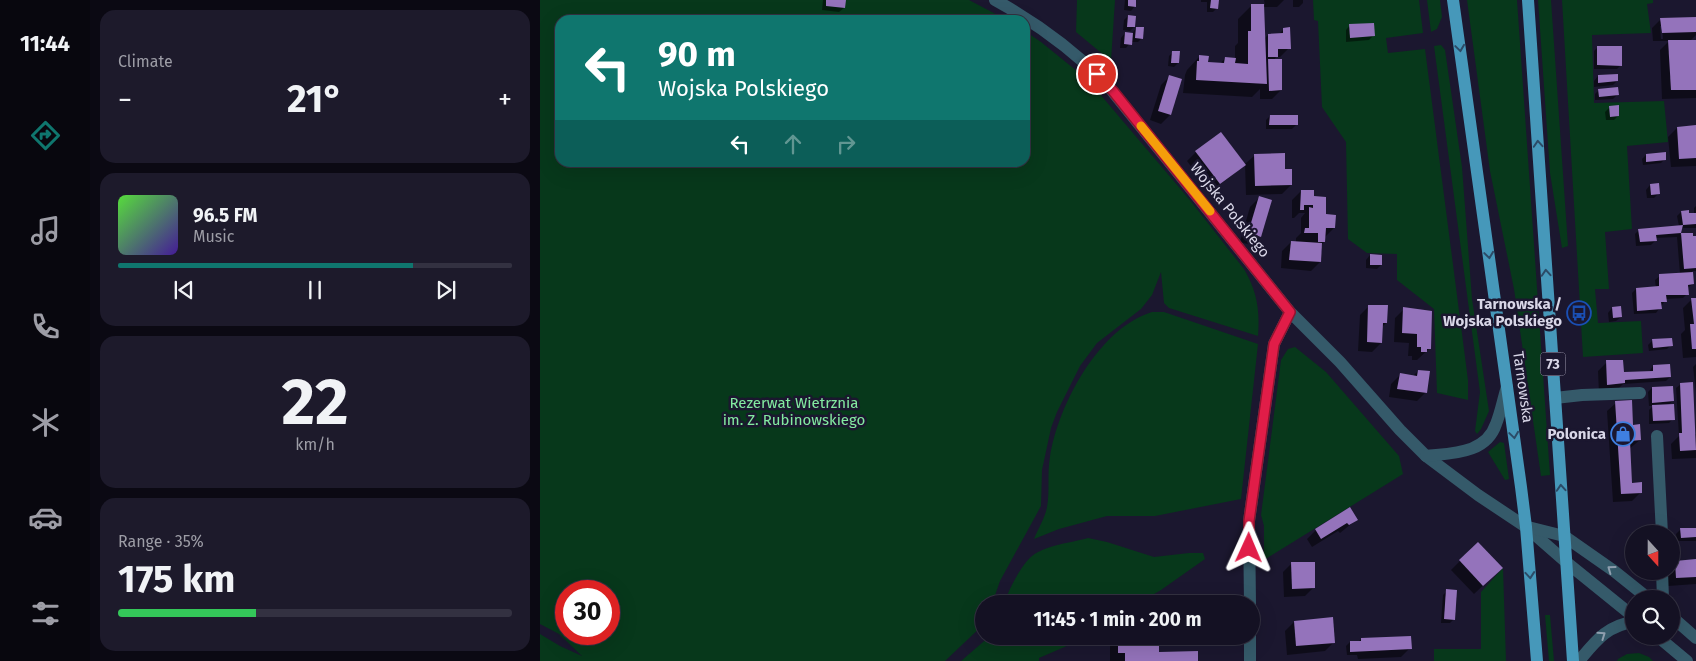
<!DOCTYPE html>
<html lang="en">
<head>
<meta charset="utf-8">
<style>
  :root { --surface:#141123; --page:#1d1a2b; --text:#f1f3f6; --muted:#9d9da6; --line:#333141; --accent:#0f766e }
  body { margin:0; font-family:"Fira Sans",sans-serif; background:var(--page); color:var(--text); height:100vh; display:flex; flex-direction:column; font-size:19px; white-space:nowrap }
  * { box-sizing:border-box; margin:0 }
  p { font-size:16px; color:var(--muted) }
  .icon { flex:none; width:28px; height:28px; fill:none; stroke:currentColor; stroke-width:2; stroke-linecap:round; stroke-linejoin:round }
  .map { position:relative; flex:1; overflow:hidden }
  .panel { display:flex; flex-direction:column; gap:10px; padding:10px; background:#0b0913; width:450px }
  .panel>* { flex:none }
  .banner { position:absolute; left:15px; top:15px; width:475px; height:152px; border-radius:15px; box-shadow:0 5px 20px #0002,0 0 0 1px var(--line); background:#0f766e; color:#fff; overflow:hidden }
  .needle { width:32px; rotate:159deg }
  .fabs { position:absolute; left:1085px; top:525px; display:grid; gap:10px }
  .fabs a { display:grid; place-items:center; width:55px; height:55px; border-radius:50%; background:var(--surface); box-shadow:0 5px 20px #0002,0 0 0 1px var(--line); font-size:25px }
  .speed { position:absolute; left:15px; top:580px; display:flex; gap:10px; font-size:25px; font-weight:700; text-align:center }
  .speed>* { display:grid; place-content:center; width:65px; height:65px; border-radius:50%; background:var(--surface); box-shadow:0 5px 20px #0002,0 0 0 1px var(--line); line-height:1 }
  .speed .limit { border:8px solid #d22; background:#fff; color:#111 }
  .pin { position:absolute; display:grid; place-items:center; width:42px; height:42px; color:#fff; margin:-21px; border:2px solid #fff; border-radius:50%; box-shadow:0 1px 5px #0007 }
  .me { position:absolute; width:55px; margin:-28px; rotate:1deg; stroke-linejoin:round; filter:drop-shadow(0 0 4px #0008) }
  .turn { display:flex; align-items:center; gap:18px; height:105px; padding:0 20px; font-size:22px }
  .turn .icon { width:65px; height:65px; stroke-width:2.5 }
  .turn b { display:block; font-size:35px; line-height:42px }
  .lanes { display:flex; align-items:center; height:48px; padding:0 20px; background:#0003; justify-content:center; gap:25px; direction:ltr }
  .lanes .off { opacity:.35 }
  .big { font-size:38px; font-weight:700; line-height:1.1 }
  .panel .widget { flex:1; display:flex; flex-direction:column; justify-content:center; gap:8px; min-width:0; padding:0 18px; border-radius:15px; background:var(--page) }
  .panel .dial { align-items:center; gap:0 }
  .dial b { font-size:65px; line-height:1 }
  .song { display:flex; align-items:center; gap:15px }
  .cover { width:60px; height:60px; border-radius:8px; background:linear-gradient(135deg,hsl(110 70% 55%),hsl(260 70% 35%)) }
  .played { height:5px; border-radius:2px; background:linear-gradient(90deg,var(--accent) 75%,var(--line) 75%) }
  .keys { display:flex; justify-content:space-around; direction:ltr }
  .heat { display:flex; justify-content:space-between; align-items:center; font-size:28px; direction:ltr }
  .charge { height:8px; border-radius:4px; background:linear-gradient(90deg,#34c759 35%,var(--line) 0) }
  .trip { position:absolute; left:435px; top:595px; width:285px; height:50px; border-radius:25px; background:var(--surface); box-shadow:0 5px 20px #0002,0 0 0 1px var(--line); font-weight:700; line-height:50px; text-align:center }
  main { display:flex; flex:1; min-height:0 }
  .menu { display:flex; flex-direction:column; width:90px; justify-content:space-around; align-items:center; background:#08070e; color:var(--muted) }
  .menu .icon { width:35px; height:35px }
  .menu .selected { color:var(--accent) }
  .menu b { font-size:22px; color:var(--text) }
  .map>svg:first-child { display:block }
</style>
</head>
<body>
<main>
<nav class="menu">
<b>11:44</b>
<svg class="icon selected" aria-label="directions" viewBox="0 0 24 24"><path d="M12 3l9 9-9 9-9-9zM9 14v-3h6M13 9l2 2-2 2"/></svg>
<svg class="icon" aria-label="music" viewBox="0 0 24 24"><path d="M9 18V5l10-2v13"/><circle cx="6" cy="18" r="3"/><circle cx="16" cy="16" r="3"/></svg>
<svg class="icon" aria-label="phone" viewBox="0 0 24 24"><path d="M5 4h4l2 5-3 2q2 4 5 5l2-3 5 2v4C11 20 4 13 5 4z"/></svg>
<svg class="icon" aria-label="climate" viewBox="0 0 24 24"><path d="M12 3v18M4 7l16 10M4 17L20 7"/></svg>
<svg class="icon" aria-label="car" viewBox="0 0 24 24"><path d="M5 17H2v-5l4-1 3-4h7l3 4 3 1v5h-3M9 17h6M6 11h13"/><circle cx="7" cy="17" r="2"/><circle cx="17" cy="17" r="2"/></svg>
<svg class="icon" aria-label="filters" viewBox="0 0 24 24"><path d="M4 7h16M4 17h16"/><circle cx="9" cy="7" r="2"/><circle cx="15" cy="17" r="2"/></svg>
</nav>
<section class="panel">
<div class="widget"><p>Climate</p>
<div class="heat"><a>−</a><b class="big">21°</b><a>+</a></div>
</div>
<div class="widget">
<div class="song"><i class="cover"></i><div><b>96.5 FM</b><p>Music</p></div></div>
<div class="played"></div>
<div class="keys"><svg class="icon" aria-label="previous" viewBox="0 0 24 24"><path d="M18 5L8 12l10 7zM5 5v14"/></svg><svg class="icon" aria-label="pause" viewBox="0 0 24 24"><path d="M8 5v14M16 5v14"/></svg><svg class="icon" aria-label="next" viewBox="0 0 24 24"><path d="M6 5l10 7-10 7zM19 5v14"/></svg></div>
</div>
<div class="widget dial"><b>22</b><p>km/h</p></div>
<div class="widget"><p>Range · 35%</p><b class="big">175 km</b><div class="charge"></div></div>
</section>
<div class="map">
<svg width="1156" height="661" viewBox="0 0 1156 661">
  <rect width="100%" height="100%" fill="#1b172f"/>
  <g fill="#07381b" fill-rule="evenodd">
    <path d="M0,0h429l38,20h-447v142h465v-131l16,11 47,38 101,119 55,70c13,22 16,41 14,67l-89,-28 -5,-5 -3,-31 -9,23 -11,14 -44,34 -17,23 -23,46 -6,16 -9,42 -1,36 -41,75 -8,23h-8v20l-39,37h-405v-27l20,12 22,10 -23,-22 -19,-10zM26,591h43v43h-43z"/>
    <path d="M537,0h38l-4,61 -35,-29z"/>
    <path d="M773,0h106l4,33 -37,5 2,15 37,-4 43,331v20l-31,-7 -3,-84 -37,-29v-26l-30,-1 -19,-14 -2,-97 -24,-35 -4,-86 -4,-1z"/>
    <path d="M887,0h13l2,17 -5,12 -6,3z"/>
    <path d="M927,0h50l33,475 -9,1 -27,-187 -24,-118z"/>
    <path d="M998,0h13l17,246 -6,2 -12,-75z"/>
    <path d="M1022,0h91v3l-6,1 4,29 -59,2 2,68 70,-2 4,41 -41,4 5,83 -27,3 4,57h-14l3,34 43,-2 2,32 -60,4z"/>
    <path d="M901,45l4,5 17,117 10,132 17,112 -8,18 -4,5 -2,-3 5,-39 -46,-346z"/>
    <path d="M612,312h12l94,32 -17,155 -86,17h-48l-48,13 -25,10c4,-10 11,-21 13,-32 3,-16 0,-34 3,-50 8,-52 49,-129 102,-145z"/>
    <path d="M755,347l31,25 73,84 4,18 -139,86v-34l-3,-11 20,-155 7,-11z"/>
    <path d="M960,442l4,1 5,36 -4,1 -17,-28z"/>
    <path d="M548,538l19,4 47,15 35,-4h14l2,6 -44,31 -24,14h-133c4,-13 17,-39 28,-48 14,-11 38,-13 56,-18z"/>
    <path d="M963,568l3,93h-72v-12h47v-57z"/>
    <path d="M1005,615h5l4,46h-5z"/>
    <path d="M450,636h100l-51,22v3h-78z"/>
    <path d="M1099,653l10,4 4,4h-36l1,-2 9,-5z"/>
  </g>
  <g fill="#0007" fill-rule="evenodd">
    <path d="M283,0h21v8l-5,4 -17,-2z"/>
    <path d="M585,0h10v6l-4,5 -7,-1z"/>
    <path d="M661,0h17l-1,8 -4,4h-6v-10h-6z"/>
    <path d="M724,0h20l-7,7h-14l1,32 4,-4h10l6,-6 5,19 -9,9h-4l-2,3 7,30 -9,9h-12v-10l-8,8 -69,-4 2,-18 2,-5 13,-14 7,7 13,1 5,-6 10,1v-13l3,-3v-24l14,-14h13z"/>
    <path d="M753,0h10v3l-4,4h-6z"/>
    <path d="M588,16l6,11 -4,4 -7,-1 1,-10z"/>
    <path d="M1121,19h35v16l-6,6h6v57l-34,1 -2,-49 9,-9h-16l-1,-13zM1120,26h2l1,13h-2z"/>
    <path d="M810,25l23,11 -4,4 -23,2v-12z"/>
    <path d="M596,28l6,10 -4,4h-7l-5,6h-6l1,-10 4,-5 7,1z"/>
    <path d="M1058,47l23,18 -4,4h-23v-18z"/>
    <path d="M633,52l5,11 -4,4 -6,-1 1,-10z"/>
    <path d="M630,76v39l-9,9 -11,-4 11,-35z"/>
    <path d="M1058,76l19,5 -4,4 -19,2v-6z"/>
    <path d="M1059,90l19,4 -5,5 -18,1v-6z"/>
    <path d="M1070,107l8,9 -4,4h-8l-1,-8z"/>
    <path d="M730,116l26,9 -4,4h-26v-9z"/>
    <path d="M1156,127v39l-25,1 -3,-30 9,-9z"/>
    <path d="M681,134l23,31 -9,8 -25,19 -23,-31 9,-9z"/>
    <path d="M1106,155l19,4 -4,4 -18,2 -1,-6z"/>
    <path d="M714,156l30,14 7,15 -9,9 -36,1 -1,-31z"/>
    <path d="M1110,185l9,8 -5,5h-7l-1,-8z"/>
    <path d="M761,191l12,7 21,30 -9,9 -1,5 -3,3 -1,17 -9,9 -30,-3 1,-17 9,-9 5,1v-5l5,-5v-15l4,-5h-6l-5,5h-2v-18z"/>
    <path d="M719,198l1,38 -9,9 -11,-3 10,-35z"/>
    <path d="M1156,206v22h-15l-1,7 12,-1v4l4,-1v34h-4l1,13 -6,4v6l-4,4 -18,1v2l-9,12 -22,1 -2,-21 4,-4 20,-1 -1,-8 5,-4 20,-2 -3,-37 -22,1v3l-4,4 -15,1 -1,-12 4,-4 40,-4 -2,-10 4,-4 7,3 6,-1v-6z"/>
    <path d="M830,255l11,10 -4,4 -11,-1v-8z"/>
    <path d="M1152,299h4v58l-13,1 -2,-24 4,-4 -2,-22z"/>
    <path d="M829,306l17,17 -4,4 -1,16 -9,9 -14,-1 2,-36z"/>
    <path d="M1072,308l9,9 -5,4 -7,1 -1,-9z"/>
    <path d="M864,309l26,39 -13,12h-5v-4h-4l1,-13 -15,-1 1,-24z"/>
    <path d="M1112,341l19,4 -4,4 -18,2 -1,-6z"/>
    <path d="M1067,362l16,11 26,-1 4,-6 17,11 -4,4 -43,3 -8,8 -16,1 -1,-22z"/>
    <path d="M1156,364v28l-3,-25z"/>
    <path d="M878,371l8,21 -9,9 -28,-4 2,-13 9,-9 13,1z"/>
    <path d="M1141,384l14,50h1v24l-24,1 -1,-15 8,-8 -3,-48z"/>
    <path d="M1112,388l21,13 -5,4 5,14 -4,4 -20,1v-14l4,-4h-4l-1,-14z"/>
    <path d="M1076,403l24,37 -11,9 2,35 10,8 -9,9 -19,1 -6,-91z"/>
    <path d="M810,509l6,11 -16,13 -2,-2 -26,16 -5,-8 9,-9z"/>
    <path d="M1156,529v12h-19l-1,-7 4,-4z"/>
    <path d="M938,543l14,34 -18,17 -23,-24z"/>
    <path d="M1156,560v24l-28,2 -1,-15h4v-4l5,-5z"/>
    <path d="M752,563l22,24 -9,9 -21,1 -1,-25z"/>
    <path d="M907,591l7,28 -4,4h-9l2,-28z"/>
    <path d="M754,622l40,20 -9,9 -38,4 -2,-24z"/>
    <path d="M578,636h20v11l59,14h-87v-17z"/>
    <path d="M821,639l49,9 -9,9 -43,2 -1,-4h-10l-1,-9 4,-4h8z"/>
  </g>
  <g fill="#9473bb">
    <path d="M286,0h20l-1,8 -19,-2z"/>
    <path d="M588,0h8v7l-8,-1z"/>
    <path d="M671,0h8l-1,9 -8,-1z"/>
    <path d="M711,4h13l3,80 -71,-4 1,-19h2v-6l10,1 -1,6 16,1 1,-6 11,1 -1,5 13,1v-33h3z"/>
    <path d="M588,15l8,1 -1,11h-8z"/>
    <path d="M1156,17v15l-34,1 -2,-15z"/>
    <path d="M834,23l1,13 -25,2 -1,-14z"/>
    <path d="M596,27h8l-1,12 -8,-1z"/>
    <path d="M750,27l1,22h-13v8h-10v-23l15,-1v-5z"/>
    <path d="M585,32l8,1 -1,12 -8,-1z"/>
    <path d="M1128,40h28v50h-25z"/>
    <path d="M1057,46h25v20l-25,-1z"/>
    <path d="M632,51h8l-1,12h-8z"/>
    <path d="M728,59h14v31l-13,1z"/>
    <path d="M1078,74v7l-20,2v-8z"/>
    <path d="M629,75l13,4 -11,36 -13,-4z"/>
    <path d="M1078,87l1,8 -20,2 -1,-8z"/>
    <path d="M1079,105v11l-9,1 -1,-11z"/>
    <path d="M730,115h28v10h-29z"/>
    <path d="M1156,125v33l-17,1 -2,-32z"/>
    <path d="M681,132l25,33 -26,19 -25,-33z"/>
    <path d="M1126,152v8l-20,2v-8z"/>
    <path d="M745,153v16h7v16l-37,1 -1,-32z"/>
    <path d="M1119,183l1,11 -9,1 -1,-11z"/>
    <path d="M761,190h13v6l12,1v17l10,1 -1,13h-9l-1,14h-7v-9h-14l1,-5h4v-21l4,1v-3h-9v5h-4z"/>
    <path d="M719,196l13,4 -11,37 -13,-4z"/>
    <path d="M1149,210v3h7v11l-13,1 -2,-14z"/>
    <path d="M1143,225l-2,8 -25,2 1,6 -17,1 -2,-13z"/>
    <path d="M1141,233h12v3h3v32l-12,1z"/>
    <path d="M751,241l31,2 -1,19 -32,-2z"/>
    <path d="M830,254l12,1v10h-12z"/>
    <path d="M1153,272l1,12 -6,1 1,10h-23l1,7h-6l1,7 -25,2 -1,-23 23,-2v-12z"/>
    <path d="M1151,298h5v51h-4l-2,-25h4z"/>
    <path d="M828,305h20l-1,18h-4l-1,20 -15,-1z"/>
    <path d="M1081,306l1,11 -9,1 -1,-11z"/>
    <path d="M863,307l29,4 -1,38h-4v3h-6v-5h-4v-13l-15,-1z"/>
    <path d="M1132,338l1,8 -20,2 -1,-9z"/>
    <path d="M1066,360h17l1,12 29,-1v-6l17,-1 1,13 -46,3v3l-18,2z"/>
    <path d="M878,370l12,1 -3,22 -30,-4 3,-16 17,3z"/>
    <path d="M1153,382l3,68 -16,1 -1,-18h3l-2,-50z"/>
    <path d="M1133,386l1,15 -22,2v-16z"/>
    <path d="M1092,400l1,25 7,-1 1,16 -11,1 2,42 10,-1v11l-21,1 -6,-93z"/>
    <path d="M1134,404l1,16 -22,1 -1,-16z"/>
    <path d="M810,507l8,13 -9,5 -2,-2 -26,16 -6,-10z"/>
    <path d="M1140,528h16v9l-15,1z"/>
    <path d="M938,542l25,26 -20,18 -24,-26z"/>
    <path d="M1156,559v18l-20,1 -1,-17z"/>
    <path d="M751,562h24v26l-23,1z"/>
    <path d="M906,589l11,1 -2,30 -11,-1z"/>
    <path d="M793,617l2,26 -39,3 -2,-25z"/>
    <path d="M578,636h21v10h20v6l39,-1v10h-73v-8h-7z"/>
    <path d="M871,636l1,13 -62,3v-11h11v-3z"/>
  </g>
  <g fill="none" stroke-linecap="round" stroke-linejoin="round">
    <g stroke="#355a6a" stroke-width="12">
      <path d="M455,0c40,22 78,50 110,82l185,230 50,50 60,68 26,26 52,39 48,32 40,35 68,55"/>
      <path d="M1015,398l27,-3 58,-2"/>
      <path d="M1117,436l5,98"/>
      <path d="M886,456c26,-3 60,-2 70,-32 5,-12 7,-25 11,-37"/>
      <path d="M988,527l36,9 50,35 35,28"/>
      <path d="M1122,571l1,28"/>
      <path d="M710,604l-1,-83 25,-177 16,-32"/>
      <path d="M1131,616l25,22"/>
      <path d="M710,636v25"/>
      <path d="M1117,636l30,25"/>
      <path d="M1039,661c16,-19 28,-36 55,-39"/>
    </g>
    <g stroke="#4698ba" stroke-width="12">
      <path d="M913,0l68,487 5,40 11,134"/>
      <path d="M988,0l45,661"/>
    </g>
  </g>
  <defs><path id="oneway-chevron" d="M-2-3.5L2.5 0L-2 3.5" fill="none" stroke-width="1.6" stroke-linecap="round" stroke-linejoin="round" transform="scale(1.25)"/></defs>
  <g stroke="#2c4b67">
    <use href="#oneway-chevron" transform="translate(920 48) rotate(82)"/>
    <use href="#oneway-chevron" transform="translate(998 144) rotate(-94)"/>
    <use href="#oneway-chevron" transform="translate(949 255) rotate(82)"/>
    <use href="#oneway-chevron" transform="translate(1006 273) rotate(-94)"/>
    <use href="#oneway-chevron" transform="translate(974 435) rotate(82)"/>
    <use href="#oneway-chevron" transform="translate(1021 488) rotate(-94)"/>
    <use href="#oneway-chevron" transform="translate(990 575) rotate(85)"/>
  </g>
  <g stroke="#8f9faf">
    <use href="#oneway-chevron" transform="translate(1071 569) rotate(-144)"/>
    <use href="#oneway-chevron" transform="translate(1062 635) rotate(-35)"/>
  </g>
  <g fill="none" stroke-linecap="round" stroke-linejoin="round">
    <g stroke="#92132f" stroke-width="12">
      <path id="route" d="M557,74l16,17 177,221 -16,32 -25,177v27"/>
    </g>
    <use href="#route" stroke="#e11d48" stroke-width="9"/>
    <path stroke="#f59e0b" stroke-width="9" d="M601,126l69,85"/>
  </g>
  <defs>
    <g id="bus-ring" transform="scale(1.25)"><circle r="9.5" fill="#1b172f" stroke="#1a4fb4" stroke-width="1.5"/><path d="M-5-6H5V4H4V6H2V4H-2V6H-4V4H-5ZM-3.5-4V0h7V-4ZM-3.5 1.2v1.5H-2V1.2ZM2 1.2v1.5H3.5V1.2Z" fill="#1a4fb4"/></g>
    <g id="shop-ring" transform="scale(1.25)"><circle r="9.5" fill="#1b172f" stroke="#3f7fe0" stroke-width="1.5"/><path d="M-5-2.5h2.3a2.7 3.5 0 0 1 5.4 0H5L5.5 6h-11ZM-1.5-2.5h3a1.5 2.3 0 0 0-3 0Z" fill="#3f7fe0"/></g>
  </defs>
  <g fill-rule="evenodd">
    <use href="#bus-ring" x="1039" y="313"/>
    <use href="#shop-ring" x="1083" y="434"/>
  </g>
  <g text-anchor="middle" stroke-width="5" stroke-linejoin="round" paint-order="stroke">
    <rect fill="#1b172f" stroke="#a09db0" stroke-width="1" x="1000.5" y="352.5" width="25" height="23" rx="4"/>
    <g font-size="14" font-weight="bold" fill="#d9d7e8">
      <text x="1013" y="369">73</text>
    </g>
    <g font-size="15" fill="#d9d7e8" stroke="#1b172f">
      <text transform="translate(690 210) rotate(51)" y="5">Wojska Polskiego</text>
      <text transform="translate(983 387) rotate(82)" y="5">Tarnowska</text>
    </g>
    <g font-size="15" font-weight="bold" fill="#d9d7e8" stroke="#1b172f" text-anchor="end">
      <text x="1022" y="309">Tarnowska /<tspan x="1022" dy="17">Wojska Polskiego</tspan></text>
      <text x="1066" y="439">Polonica</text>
    </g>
    <g font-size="15" fill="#83eaa1" stroke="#1b172f">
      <text x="254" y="408">Rezerwat Wietrznia<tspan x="254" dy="17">im. Z. Rubinowskiego</tspan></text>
    </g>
  </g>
</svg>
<div class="fabs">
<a><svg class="needle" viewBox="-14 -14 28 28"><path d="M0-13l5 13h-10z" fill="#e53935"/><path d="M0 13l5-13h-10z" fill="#9d9da6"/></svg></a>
<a><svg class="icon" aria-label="search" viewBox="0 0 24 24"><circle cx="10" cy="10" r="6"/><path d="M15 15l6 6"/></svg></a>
</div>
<div class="speed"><div class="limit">30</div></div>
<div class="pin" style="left:557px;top:74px;background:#d93025"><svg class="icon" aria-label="arrive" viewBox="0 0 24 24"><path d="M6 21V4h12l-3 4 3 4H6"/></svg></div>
<svg class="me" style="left:709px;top:548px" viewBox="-20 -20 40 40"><path d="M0-17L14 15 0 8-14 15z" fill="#e11d48" stroke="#fff" stroke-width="4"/></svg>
<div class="trip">11:45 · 1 min · 200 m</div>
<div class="banner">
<div class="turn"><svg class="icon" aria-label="left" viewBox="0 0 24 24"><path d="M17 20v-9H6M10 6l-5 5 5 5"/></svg><div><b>90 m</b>Wojska Polskiego</div></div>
<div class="lanes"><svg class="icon" aria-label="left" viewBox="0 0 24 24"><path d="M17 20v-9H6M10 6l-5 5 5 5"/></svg><svg class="icon off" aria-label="ahead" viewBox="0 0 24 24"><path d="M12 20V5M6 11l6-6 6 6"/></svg><svg class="icon off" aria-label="right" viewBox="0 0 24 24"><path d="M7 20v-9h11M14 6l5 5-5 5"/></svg></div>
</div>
</div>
</main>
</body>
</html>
